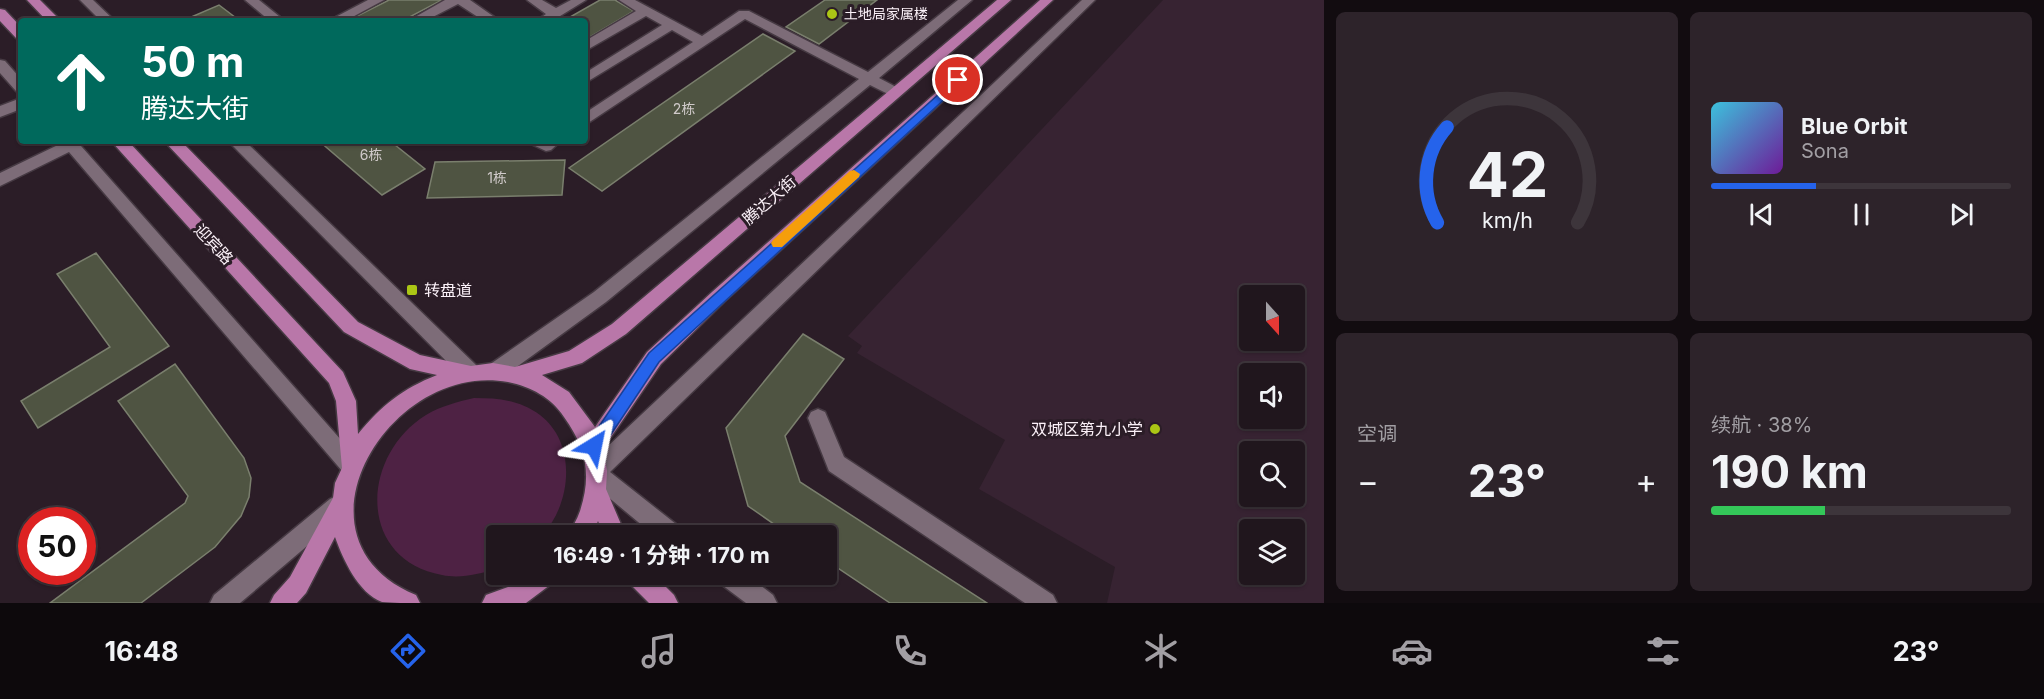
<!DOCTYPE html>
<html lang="zh">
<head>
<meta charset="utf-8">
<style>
  :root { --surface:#20161d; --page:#2d232a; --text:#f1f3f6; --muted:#a29fa4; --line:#3d353b; --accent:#2563eb }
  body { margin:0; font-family:Inter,"Noto Sans SC",sans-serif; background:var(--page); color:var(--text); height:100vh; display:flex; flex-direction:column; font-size:22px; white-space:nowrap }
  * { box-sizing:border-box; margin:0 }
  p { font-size:20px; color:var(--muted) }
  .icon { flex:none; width:33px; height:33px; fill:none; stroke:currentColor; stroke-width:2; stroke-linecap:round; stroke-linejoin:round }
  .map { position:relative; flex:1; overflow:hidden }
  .details { display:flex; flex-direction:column; gap:12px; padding:12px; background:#120c10; width:720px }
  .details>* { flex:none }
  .guide { position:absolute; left:18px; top:18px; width:570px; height:126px; border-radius:6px; box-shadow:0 2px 4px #0004,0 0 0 2px var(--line); background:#00695c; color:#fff; overflow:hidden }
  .needle { width:39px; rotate:159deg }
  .controls { position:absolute; left:1239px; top:285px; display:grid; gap:12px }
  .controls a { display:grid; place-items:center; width:66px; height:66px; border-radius:6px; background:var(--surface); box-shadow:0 2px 4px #0004,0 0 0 2px var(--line); font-size:30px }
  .speed { position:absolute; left:18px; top:507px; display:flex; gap:12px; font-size:30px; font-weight:700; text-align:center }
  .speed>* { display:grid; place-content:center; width:78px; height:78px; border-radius:50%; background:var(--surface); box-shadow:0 2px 4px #0004,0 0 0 2px var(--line); line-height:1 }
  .speed .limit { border:9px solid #d22; background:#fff; color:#111 }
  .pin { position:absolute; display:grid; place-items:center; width:51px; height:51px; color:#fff; margin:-26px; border:3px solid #fff; border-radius:50%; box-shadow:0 2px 6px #0007 }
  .me { position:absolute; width:66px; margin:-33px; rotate:35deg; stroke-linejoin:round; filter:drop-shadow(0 0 4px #0008) }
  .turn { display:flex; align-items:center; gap:21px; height:126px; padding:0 24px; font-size:27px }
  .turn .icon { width:78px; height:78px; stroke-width:2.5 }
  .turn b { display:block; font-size:42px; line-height:51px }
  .big { font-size:45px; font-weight:700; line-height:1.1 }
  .details .tile { flex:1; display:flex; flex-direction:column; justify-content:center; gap:9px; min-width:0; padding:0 21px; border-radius:9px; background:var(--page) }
  .details .dial { align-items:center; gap:0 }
  .dial svg { height:156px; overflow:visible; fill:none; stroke:var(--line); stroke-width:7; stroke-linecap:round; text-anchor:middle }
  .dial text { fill:var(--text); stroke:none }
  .song { display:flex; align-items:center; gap:18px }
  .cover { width:72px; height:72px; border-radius:9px; background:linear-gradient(135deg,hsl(190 70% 55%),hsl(280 70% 35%)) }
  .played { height:6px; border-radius:3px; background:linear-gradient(90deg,var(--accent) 35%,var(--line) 35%) }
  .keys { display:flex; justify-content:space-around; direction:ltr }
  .heat { display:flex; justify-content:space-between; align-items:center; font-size:33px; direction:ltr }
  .charge { height:9px; border-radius:4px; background:linear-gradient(90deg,#34c759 38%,var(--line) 0) }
  .details .tiles { flex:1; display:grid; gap:12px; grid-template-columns:repeat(2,1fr) }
  .trip { position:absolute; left:486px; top:525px; width:351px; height:60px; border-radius:6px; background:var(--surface); box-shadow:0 2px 4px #0004,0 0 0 2px var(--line); font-weight:700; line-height:60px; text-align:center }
  .dock { display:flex; height:96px; justify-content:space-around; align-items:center; background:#0d090c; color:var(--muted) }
  .dock .icon { width:42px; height:42px }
  .dock .active { color:var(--accent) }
  .dock b { font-size:27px; color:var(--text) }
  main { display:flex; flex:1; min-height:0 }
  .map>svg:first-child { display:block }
</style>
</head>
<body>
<main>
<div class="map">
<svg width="1324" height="603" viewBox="0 0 1324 603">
  <rect width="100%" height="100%" fill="#2b1d27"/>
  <path fill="#372332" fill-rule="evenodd" d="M1163,0h161v603h-217l8,-36 -136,-78 26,-49 -148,-87 5,-7 -14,-10zM1250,296h44v44h-44zM1250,374h44v44h-44zM1250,452h44v44h-44zM1250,530h44v44h-44z"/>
  <path fill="#4e2244" d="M474,398c24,0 46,2 66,17 37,28 32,89 2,120l-46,1v33c-17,5 -36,10 -54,6 -86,-16 -81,-120 -16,-160 15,-9 31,-13 48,-17z"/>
  <g fill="#4f5442" stroke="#7a7f6d" stroke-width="1.5">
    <path d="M389,0h53l-40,21h-55z"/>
    <path d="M600,0h15l19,11 -49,29v-19h-22z"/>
    <path d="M825,0h52l-58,44 -33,-17z"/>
    <path d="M219,5l21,16h-58z"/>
    <path d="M763,34l32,17 -193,140 -33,-23z"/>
    <path d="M319,141h71l35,28 -43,26z"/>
    <path d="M565,160l-3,35 -135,3 8,-36z"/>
    <path d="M96,253l73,93 -131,82 -17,-27 89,-54 -53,-73z"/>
    <path d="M803,334l41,25 -59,77 15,46 187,121h-97l-64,-43v-24h-35l-43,-30 -22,-78z"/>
    <path d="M175,364l69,94 7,20 -2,19 -8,19 -26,31 -74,56h-91l135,-100 3,-7 -70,-95z"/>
  </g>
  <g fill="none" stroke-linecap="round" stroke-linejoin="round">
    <g stroke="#463a43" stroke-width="3">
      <g id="minor">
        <path d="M80,0h13l22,21h-14z"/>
        <path d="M245,0h14l26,21h-15z"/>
        <path d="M368,0h16l-39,21h-17z"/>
        <path d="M445,0h25l30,21h-16l-26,-17 -33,17h-17z"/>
        <path d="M527,0h15l14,8 15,-8h15l-34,21h-16l10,-7z"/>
        <path d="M619,0h16l67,36 37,-25h10l119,61 90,-72h14l-93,78 21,11 2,3 -2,3h-10l-20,-10 -264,217 -103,75 -7,2 -7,-2 -3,-6 3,-6 105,-73 265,-213 -114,-60 -160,106v-12l108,-71 -21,-12 -87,53v-10l77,-48 -16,-9 -61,35v-10l51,-30z"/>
        <path d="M1082,0h13l-485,472 71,56 3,8h-29l-65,-54 -4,-7 4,-12z"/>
        <path d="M0,60l5,1 16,18v14l-5,-2 -16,-18z"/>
        <path d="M21,98v11l-21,8v-11z"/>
        <path d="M60,141h26l-5,5 276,312 3,7 -3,7 -7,3 -7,-3 -274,-320 -69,34v-13l62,-30z"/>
        <path d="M228,141h17l232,225 3,6 -3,6 -7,2 -7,-2z"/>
        <path d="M530,141h31l-10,9 -5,1 -13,-6z"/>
        <path d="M818,409l7,3 19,45 209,138 4,8h-32l-196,-132 -21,-53 3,-6z"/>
        <path d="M338,495l8,4 3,7 -3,7 -106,90h-30l4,-8 116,-96z"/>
        <path d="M715,574h31l27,21 4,8h-31l-28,-21z"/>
      </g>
    </g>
    <g stroke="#463a43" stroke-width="3">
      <g id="major">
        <path d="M27,0h13l21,21h-14z"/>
        <path d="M997,0h14l-385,334 -44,29 -40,12 27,17 26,35 52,-75 65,-60 328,-292h13l-329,302 -63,62 -58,85 4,22 -1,18 20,47h-22l-6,-15 -6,15h-24c4,-9 9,-16 12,-25 12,-37 6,-63 -16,-94 -13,-20 -33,-30 -56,-35 -118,-22 -227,157 -92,213l4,8c-11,0 -29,0 -38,-1 -24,-9 -39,-43 -47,-65l-29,56 -9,10h-27l4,-8 16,-18 43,-79 2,-15 7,-15 -6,-67 -7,-18 -218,-242h17l215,231 13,29 2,33c24,-29 44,-45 79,-59l-27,-6 -66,-37 -180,-191h17l177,181 62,33 51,11 22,-3 22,4 54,-16 43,-27z"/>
        <path d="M0,9l5,1 16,17v12l-5,-1 -16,-17z"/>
        <path d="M526,574h31l-3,8 -28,21h-44l4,-8 25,-9z"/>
        <path d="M625,574h28l21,21 4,8h-29l-21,-21z"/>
      </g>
    </g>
    <use href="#minor" fill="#7d6c78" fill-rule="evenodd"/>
    <use href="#major" fill="#b977a9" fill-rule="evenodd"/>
  </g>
  <path fill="#2563eb" stroke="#184099" stroke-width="1.5" d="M958,77l5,3 -1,3 -303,279 -59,89 -6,2 -5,-2 -3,-5 3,-5 60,-88z"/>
  <path fill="#f59e0b" d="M854,170l6,4 -1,3 -77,70h-9l-2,-4 2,-3 77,-69z"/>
  <g fill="#abc615" stroke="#2b1d27" stroke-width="2">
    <circle cx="832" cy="14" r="6"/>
    <rect x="406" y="284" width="12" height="12" rx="3"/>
    <circle cx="1155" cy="429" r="6"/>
  </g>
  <g text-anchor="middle" stroke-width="6" stroke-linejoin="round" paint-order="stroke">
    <g font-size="14" fill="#fbf1f8" stroke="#2b1d27" text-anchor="start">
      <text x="844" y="19">土地局家属楼</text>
    </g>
    <g font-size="14" fill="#d0caca">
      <text x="684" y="114">2栋</text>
      <text x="371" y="160">6栋</text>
      <text x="497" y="183">1栋</text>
    </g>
    <g font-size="16" fill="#fbf1f8" stroke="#2b1d27">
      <text transform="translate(769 200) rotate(-41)" y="6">腾达大街</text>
      <text transform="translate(214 244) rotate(47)" y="6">迎宾路</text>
    </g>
    <g font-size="16" fill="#fbf1f8" stroke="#2b1d27" text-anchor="start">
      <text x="424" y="296">转盘道</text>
      <text x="1143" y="435" text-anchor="end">双城区第九小学</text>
    </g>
  </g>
</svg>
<div class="controls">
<a><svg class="needle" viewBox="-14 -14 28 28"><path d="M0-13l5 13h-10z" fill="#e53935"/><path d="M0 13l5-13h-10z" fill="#a29fa4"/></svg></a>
<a><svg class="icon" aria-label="sound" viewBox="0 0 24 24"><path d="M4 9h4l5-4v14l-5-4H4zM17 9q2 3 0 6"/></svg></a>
<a><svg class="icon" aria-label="search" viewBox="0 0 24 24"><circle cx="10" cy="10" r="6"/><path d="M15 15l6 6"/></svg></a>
<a><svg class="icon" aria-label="layers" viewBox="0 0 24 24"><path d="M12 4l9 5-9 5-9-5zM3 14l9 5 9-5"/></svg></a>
</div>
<div class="speed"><div class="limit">50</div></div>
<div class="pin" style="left:958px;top:80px;background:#d93025"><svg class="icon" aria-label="arrive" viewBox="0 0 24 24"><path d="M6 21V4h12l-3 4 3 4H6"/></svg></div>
<svg class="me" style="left:594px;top:446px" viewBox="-20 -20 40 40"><path d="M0-17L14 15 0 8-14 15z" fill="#2563eb" stroke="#fff" stroke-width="4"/></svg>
<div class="trip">16:49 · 1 分钟 · 170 m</div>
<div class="guide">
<div class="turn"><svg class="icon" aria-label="ahead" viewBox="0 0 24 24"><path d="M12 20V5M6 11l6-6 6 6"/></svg><div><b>50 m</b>腾达大街</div></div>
</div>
</div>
<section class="details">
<div class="tiles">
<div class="tile dial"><svg viewBox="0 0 100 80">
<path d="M14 69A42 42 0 1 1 86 69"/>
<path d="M14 69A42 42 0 0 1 19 20" stroke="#2563eb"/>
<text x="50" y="56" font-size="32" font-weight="700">42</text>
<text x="50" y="72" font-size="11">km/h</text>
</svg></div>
<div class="tile">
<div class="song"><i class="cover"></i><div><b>Blue Orbit</b><p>Sona</p></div></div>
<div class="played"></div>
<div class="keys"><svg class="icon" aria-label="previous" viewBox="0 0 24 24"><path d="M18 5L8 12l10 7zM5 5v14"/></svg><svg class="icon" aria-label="pause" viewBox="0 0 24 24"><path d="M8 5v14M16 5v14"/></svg><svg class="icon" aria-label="next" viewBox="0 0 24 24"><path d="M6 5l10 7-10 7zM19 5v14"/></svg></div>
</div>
<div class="tile"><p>空调</p>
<div class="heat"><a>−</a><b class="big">23°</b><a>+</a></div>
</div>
<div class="tile"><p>续航 · 38%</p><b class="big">190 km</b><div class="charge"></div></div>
</div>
</section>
</main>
<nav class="dock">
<b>16:48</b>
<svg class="icon active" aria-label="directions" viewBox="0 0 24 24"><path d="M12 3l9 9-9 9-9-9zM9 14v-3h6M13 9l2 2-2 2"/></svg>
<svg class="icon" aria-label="music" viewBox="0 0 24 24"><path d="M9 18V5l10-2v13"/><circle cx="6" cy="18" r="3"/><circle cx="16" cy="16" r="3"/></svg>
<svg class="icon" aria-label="phone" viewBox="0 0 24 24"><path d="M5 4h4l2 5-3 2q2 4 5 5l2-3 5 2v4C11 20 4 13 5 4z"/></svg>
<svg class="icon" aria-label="climate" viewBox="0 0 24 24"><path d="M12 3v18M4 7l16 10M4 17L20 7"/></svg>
<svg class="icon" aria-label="car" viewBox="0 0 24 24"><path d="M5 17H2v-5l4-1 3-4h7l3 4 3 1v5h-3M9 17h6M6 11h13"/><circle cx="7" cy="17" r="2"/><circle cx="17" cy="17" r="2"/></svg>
<svg class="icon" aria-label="filters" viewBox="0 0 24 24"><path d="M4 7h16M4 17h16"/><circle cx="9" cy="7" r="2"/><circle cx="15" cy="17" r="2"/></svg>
<b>23°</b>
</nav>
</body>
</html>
